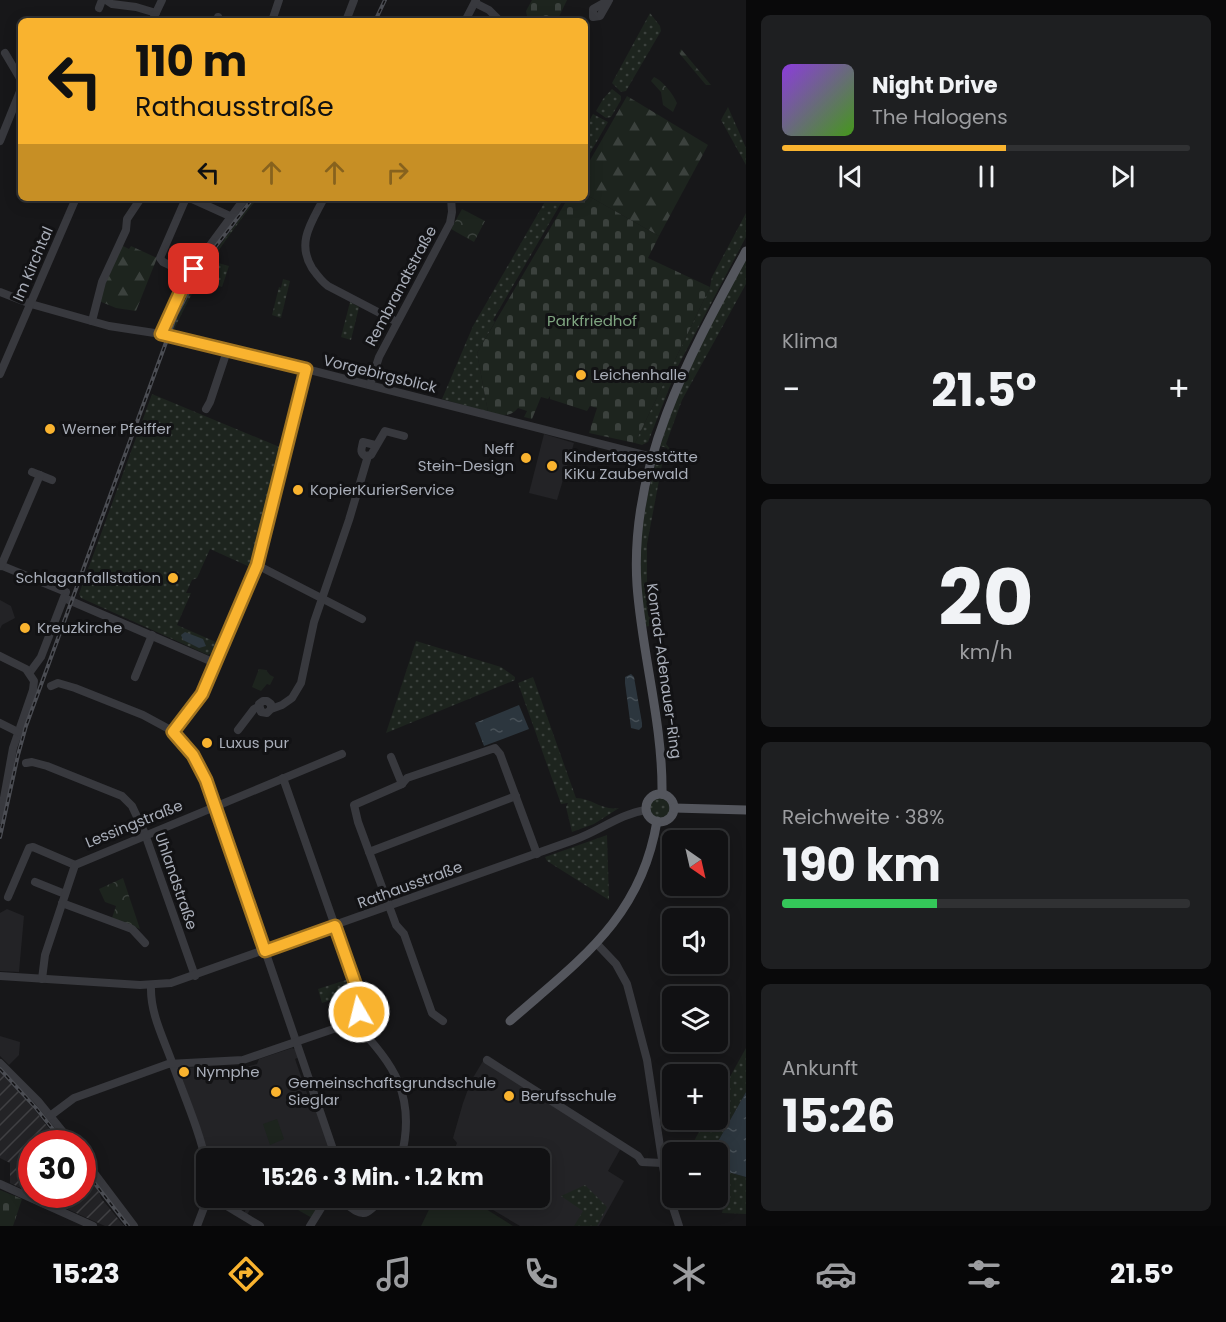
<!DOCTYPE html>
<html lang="de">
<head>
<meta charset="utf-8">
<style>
  :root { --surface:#111113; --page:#1e1f21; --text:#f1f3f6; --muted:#9c9da0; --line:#303133; --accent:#f9b32f }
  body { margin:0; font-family:Poppins,sans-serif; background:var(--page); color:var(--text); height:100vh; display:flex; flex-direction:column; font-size:22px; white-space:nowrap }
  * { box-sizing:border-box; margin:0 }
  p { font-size:20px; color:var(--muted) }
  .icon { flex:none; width:33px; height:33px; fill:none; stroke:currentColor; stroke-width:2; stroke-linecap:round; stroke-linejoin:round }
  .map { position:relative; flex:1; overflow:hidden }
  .side { display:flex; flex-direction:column; gap:15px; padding:15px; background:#09090a; width:480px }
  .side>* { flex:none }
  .top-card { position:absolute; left:18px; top:18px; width:570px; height:183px; border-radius:9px; box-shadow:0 3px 15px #0003,0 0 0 2px var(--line); background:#f9b32f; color:#111; overflow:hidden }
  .needle { width:39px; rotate:146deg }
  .controls { position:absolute; left:662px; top:830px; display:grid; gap:12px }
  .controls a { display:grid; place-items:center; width:66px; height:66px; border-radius:9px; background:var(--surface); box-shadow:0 3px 15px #0003,0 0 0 2px var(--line); font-size:30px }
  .speed { position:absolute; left:18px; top:1130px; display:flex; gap:12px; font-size:30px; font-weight:700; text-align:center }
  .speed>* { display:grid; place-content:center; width:78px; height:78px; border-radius:50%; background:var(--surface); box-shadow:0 3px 15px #0003,0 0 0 2px var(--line); line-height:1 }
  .speed .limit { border:9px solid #d22; background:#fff; color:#111 }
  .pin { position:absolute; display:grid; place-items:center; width:51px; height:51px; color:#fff; margin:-26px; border-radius:12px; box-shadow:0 3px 9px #0006 }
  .me { position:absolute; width:66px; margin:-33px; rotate:352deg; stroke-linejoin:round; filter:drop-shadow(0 0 4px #0008) }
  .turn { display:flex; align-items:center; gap:21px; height:126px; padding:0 18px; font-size:27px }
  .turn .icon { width:78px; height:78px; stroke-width:2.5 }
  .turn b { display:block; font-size:42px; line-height:51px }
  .lanes { display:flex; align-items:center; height:57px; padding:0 18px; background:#0003; justify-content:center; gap:30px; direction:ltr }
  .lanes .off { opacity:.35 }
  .big { font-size:45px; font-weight:700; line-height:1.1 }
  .side .card { flex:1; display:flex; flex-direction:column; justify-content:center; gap:9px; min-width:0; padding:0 21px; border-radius:9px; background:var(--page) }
  .side .dial { align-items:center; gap:0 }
  .dial b { font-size:78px; line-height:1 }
  .song { display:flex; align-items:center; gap:18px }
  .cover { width:72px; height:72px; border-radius:9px; background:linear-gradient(135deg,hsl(270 70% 55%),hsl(100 70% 35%)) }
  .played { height:6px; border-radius:3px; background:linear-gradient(90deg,var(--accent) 55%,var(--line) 55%) }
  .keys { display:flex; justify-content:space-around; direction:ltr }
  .heat { display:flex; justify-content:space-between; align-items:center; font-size:33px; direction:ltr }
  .charge { height:9px; border-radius:4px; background:linear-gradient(90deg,#34c759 38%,var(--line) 0) }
  .trip { position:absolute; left:196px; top:1148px; width:354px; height:60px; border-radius:9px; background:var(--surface); box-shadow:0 3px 15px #0003,0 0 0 2px var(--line); font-weight:700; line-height:60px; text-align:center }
  .tab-bar { display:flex; height:96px; justify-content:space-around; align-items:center; background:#070708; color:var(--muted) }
  .tab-bar .icon { width:42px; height:42px }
  .tab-bar .active { color:var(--accent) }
  .tab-bar b { font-size:27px; color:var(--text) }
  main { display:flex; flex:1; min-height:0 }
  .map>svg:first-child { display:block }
</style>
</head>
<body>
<main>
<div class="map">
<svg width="746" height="1226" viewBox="0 0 746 1226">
  <defs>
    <pattern id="industrial-furrows" width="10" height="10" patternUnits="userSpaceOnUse" patternTransform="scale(1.5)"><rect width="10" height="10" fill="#232326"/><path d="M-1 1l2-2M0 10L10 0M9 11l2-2" fill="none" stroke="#404043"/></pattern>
    <pattern id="grass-dots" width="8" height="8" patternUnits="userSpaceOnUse" patternTransform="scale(1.5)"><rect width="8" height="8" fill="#1d241e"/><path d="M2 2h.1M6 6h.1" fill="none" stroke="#3b413d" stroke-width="1.8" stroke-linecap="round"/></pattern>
    <pattern id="forest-firs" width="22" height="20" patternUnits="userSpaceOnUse" patternTransform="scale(1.5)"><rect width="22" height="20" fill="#1d241e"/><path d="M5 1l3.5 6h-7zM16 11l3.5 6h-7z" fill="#3b413d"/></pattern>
    <pattern id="cemetery-stones" width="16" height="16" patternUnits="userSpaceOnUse" patternTransform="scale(1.5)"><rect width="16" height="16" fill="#1d241e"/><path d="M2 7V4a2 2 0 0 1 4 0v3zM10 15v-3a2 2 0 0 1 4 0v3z" fill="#3b413d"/></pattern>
    <pattern id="park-crowns" width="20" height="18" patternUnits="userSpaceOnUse" patternTransform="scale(1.5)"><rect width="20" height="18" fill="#1d241e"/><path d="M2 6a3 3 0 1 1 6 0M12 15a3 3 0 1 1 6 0" fill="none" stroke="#3b413d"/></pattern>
    <pattern id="water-ripples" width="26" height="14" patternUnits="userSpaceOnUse" patternTransform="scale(1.5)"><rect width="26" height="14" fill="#2c363e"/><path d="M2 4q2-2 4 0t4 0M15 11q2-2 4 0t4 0" fill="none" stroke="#485158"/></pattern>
  </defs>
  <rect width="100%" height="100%" fill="#171719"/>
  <g fill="#232326">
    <path d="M544,434l30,9 -17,57 -28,-7z"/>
    <path d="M0,600l11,6 4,12 -13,7 -2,4z"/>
    <path d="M7,909l17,7 -5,56 -19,-1v-58z"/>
    <path d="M0,1036l20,6 -1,13 -10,10 -9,-9z"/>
    <path d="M292,1048l5,2 2,7 -4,2 15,43 4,-1 16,47 -16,10h-104l-30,-86 2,-4 16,-1 1,4 43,-3 15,-4 2,-5z"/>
    <path d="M483,1061l138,87 -13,23 16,10 -25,45h-79l-49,-29h69v-39h-89l6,-15 -4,-5 10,-35 8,-22z"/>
    <path d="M219,1197h38l-10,18 -3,-2 2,-4 -10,-6 -2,4z"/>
  </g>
  <g fill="url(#industrial-furrows)">
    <path d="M0,1072l27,28 33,43h-28l-1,50 -21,-10v-20l-10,-5z"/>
    <path d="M83,1171l16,21 2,6 23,28h-19l-71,-32h48z"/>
  </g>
  <g fill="url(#grass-dots)">
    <path d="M650,13l10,13 1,5 -35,60 -5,1 -9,-9z"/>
    <path d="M612,89l9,7v4l-10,17 -5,1 -10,-7 7,-12z"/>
    <path d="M728,107l18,41v17l-25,-45z"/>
    <path d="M593,114l15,8 -23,40v-29l2,-4 -2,-1z"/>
    <path d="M256,198h2c-36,44 -61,82 -85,134l-2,1c21,-53 50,-91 85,-135z"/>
    <path d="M547,198h17l-71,122 2,2 -18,31 11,59 -46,-13 31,-73z"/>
    <path d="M746,213v24l-68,129 -30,76 -6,3 -7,-2 75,-156 2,-10z"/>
    <path d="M746,257v27l-64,116 -16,44 4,5 -1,2 -2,-3 -7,-2 21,-63z"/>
    <path d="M218,263l11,3 -7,21 -20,-6 9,-15z"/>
    <path d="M283,279l7,2 -9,37 -9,-3 7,-28 2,1z"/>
    <path d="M350,302l9,5 -8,33 -10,-3z"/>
    <path d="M152,394l130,54 -26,111 -6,8 -40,-18 -13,29 -5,2 -6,13h5l-14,32 41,18 -2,8 -8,4 -127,-57 -2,-4z"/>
    <path d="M659,450l5,4 -17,90v39l4,37 -2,2v4l-4,1c-2,-17 -5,-34 -5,-51 -2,-43 8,-86 19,-126z"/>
    <path d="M416,641l85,26 14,10v3l-129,53z"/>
    <path d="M533,677l43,121c16,0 26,13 43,10l-25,16 -22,8 -6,-25 2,-4 -7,1 -43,-121z"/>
    <circle cx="660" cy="808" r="11"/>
    <path d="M607,835l2,65 -62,-39 -2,-4z"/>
    <path d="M349,979l5,13 -32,11 -4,-14z"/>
    <path d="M746,1048v44l-34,60h-24l18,-33h11v-19z"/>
    <path d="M717,1169l29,8v37l-24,-1 2,-9 -13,-7h6z"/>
    <path d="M585,1185l22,22 -10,19h-23l9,-15 -22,-15z"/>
  </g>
  <g fill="url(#forest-firs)">
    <path d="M681,49l30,36h-5l-27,-32z"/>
    <path d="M627,96l81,49 -49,91 -74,-42v-25z"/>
    <path d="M121,245l8,4 2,-3 26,12 -21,53 -20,-3 -17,-7 5,-18z"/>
  </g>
  <g fill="url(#cemetery-stones)">
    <path d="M532,0h35l-10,21h-21l-9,-5 -1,-5z"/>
    <path d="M585,194l74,42 -11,22 62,29 -75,156 -46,-10 8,-25 -7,-2 -3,5 -37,-12v-3l-2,3 -7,-2 -9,22 -8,-2 3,-6 -9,-3c-8,10 -18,7 -30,4l-11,-59 91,-155h17z"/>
    <path d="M0,1190l22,9 -9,27h-13z"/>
  </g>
  <g fill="url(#park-crowns)">
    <path d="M654,77c8,3 20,18 23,26l-4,9 -10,-7 -2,-13 -10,-11z"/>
    <path d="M462,209l23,12 -11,21 -23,-13z"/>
    <path d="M259,669l7,1 4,5 4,2 -4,8 -3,-1 -6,7 -9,-4z"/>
    <path d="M123,878l17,51 -28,-11 4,-12 -11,-4 -6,-13z"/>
    <path d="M289,1197h36l-13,21 -26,-15z"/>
  </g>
  <g fill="#1d241e">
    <path d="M277,1119l7,20 -14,6 -7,-21z"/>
    <path d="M435,1197h32l46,29h-92z"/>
  </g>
  <g fill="url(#water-ripples)">
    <path d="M185,632l18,7 3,7 -7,2 -16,-8 -2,-5z"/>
    <path d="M631,674l3,3 8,46v4l-3,3 -8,-2 -6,-45v-6z"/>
    <path d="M519,705l10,24 -45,17 -9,-23z"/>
    <path d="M746,1092v85l-29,-8v-17h-5z"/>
  </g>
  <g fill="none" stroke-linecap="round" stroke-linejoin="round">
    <g stroke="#38393e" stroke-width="8">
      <path d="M106,0l6,4 24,3 20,6"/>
      <path d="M608,2l-8,14 -7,1v-8l16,-9"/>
      <path d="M475,3l14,7 11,11"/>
      <path d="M99,8l3,-8"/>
      <path d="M152,21l10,-21"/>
      <path d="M217,21l1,-4"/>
      <path d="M272,21l7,-21"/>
      <path d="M346,21l8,-21"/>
      <path d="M465,21l11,-21"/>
      <path d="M5,53l16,27"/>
      <path d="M0,141l21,-52"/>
      <path d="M186,198l-26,60 3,4 28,13"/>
      <path d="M190,198l42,19"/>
      <path d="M324,198c-12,24 -28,44 -12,70 5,7 9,13 16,18l69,36"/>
      <path d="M0,292l31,12 78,22 52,8 145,35 346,88"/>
      <path d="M92,321l10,-39 24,-52 1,-11 14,-21"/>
      <path d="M161,334l20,-44 16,-27 48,-65"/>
      <path d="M0,374l76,-176"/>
      <path d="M370,385l9,-28 71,-134 2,-11 -1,-14"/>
      <path d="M206,409l4,-7 17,-51"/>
      <path d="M375,445l-12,-3c-1,6 -4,10 2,14l6,-1 14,-24 19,5"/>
      <path d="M32,472l20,8"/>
      <path d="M0,565l66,27 -25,65 -11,15"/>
      <path d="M257,565l105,54"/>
      <path d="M1,566l39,-91"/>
      <path d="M64,598l151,65"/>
      <path d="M0,656l26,13 8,12 -1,9 -20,58 -13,72"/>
      <path d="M135,677l17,-42"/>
      <path d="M51,686l7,-3 17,5 68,27 24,13 6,4 20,23 17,35 126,368"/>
      <path d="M271,709v-5l-4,-3h-4l-4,3 2,8 6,1 4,-4 11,-4 10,-7 9,-15 13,-61 35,-102 19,-64"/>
      <path d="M0,723l18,9"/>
      <path d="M238,730l16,-21 4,-2"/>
      <path d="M173,732l29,-38 55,-129 49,-196"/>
      <path d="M391,757l11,27"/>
      <path d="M26,763l6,-1 15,4 75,30 10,10 13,28 50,142"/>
      <path d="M369,852l147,-56"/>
      <path d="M35,882l30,12"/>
      <path d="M8,897l21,-49 4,-1 42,18"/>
      <path d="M62,903l70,26 13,14"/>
      <path d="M597,944l19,20 11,20 20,76 19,126 13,40"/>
      <path d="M0,976l140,9 31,-2 403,-143c26,-9 45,-26 72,-30"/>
      <path d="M42,979l3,-24 30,-90 267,-111"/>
      <path d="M151,986c-1,28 13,53 22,79 12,33 27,67 34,101"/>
      <path d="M352,1021c42,41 65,76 49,137"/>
      <path d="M443,1021l-11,-8 -28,-79 -8,-9 -4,-11 -34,-92 -4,-17 48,-21 5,-6 88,-30 5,6 37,100"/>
      <path d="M487,1060l151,96 4,6 20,1"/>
      <path d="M0,1063l38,38 34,42"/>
      <path d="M50,1116l24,-18 94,-34 75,-4 102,-35c11,-5 17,-15 15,-28l-77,-219"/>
      <path d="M82,1157l52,69"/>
      <path d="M0,1184l93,42"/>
      <path d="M212,1197l48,29"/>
      <path d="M336,1197c23,15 26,27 46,0"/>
      <path d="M197,1226l11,-29"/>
      <path d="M310,1226l18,-29"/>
    </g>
    <g stroke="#54565d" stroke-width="9">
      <circle cx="660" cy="808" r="14"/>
      <path d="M662,794c1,-71 -20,-139 -25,-209 -8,-121 53,-231 109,-334"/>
      <path d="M674,808l72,2"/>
      <path d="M510,1021c68,-60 131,-102 147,-200"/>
    </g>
    <g stroke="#4b4d53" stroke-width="4">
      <g id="rail">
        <path d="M375,21l10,-21"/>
        <path d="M0,837l18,-82 8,-29 150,-411 30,-56 47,-61"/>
        <path d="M0,1069l36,39 28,35"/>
        <path d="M82,1167l46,59"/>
      </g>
    </g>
    <use href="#rail" stroke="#121214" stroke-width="1.5" stroke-dasharray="4.5" stroke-linecap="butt"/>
  </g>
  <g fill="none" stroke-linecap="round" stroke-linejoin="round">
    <g stroke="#a2741f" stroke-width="15">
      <path id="route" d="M194,269l-13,21 -20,44 145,35 -49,196 -55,129 -29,38 20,23 13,25 59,171 70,-25 25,71 -1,15"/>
    </g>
    <use href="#route" stroke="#f9b32f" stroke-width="10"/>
  </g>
  <g fill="#f9b32f" stroke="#121214" stroke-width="2">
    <circle cx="581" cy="375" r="6"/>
    <circle cx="50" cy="429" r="6"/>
    <circle cx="526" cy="458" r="6"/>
    <circle cx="552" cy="466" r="6"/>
    <circle cx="298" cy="490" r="6"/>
    <circle cx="173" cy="578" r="6"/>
    <circle cx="25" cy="628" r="6"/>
    <circle cx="207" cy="743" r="6"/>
    <circle cx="184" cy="1072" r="6"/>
    <circle cx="276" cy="1092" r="6"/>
    <circle cx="509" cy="1096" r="6"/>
  </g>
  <g text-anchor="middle" stroke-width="6" stroke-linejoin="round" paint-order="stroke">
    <g font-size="15" fill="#a9aeb9" stroke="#121214">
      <text transform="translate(33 264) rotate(-67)" y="5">Im Kirchtal</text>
      <text transform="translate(401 286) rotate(-62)" y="5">Rembrandtstraße</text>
      <text transform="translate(380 374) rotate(14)" y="5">Vorgebirgsblick</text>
      <text transform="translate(664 671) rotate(82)" y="5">Konrad-Adenauer-Ring</text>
      <text transform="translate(134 824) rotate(-22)" y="5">Lessingstraße</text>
      <text transform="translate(176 881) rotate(71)" y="5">Uhlandstraße</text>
      <text transform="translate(410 885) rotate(-20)" y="5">Rathausstraße</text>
    </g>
    <g font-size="15" fill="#7fa581" stroke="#121214">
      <text x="592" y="326">Parkfriedhof</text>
    </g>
    <g font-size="15" fill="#a9aeb9" stroke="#121214" text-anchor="start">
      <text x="593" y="380">Leichenhalle</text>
      <text x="62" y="434">Werner Pfeiffer</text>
      <text x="514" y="454" text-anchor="end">Neff<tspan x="514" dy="17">Stein-Design</tspan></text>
      <text x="564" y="462">Kindertagesstätte<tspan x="564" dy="17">KiKu Zauberwald</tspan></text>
      <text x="310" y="495">KopierKurierService</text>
      <text x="161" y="583" text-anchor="end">Schlaganfallstation</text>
      <text x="37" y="633">Kreuzkirche</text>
      <text x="219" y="748">Luxus pur</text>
      <text x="196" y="1077">Nymphe</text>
      <text x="288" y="1088">Gemeinschaftsgrundschule<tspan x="288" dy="17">Sieglar</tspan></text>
      <text x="521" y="1101">Berufsschule</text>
    </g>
  </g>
</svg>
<div class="controls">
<a><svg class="needle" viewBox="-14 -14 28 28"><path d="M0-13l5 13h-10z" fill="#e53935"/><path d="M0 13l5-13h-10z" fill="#9c9da0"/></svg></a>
<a><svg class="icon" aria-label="sound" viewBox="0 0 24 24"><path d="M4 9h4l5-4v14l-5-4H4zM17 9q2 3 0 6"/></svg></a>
<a><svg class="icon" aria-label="layers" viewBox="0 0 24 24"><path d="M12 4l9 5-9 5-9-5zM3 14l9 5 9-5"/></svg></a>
<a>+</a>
<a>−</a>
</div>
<div class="speed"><div class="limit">30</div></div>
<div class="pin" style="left:194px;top:269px;background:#d93025"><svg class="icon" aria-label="arrive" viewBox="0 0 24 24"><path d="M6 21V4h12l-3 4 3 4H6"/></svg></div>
<svg class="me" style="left:359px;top:1012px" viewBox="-20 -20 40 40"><circle r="17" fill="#f9b32f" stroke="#fff" stroke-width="3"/><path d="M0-11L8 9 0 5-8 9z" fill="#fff"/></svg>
<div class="trip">15:26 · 3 Min. · 1.2 km</div>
<div class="top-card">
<div class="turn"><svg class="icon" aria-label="left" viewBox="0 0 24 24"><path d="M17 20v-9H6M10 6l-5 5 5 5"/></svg><div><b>110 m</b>Rathausstraße</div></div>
<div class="lanes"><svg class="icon" aria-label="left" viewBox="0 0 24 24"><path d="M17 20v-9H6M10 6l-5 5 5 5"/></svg><svg class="icon off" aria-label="ahead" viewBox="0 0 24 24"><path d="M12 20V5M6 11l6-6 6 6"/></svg><svg class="icon off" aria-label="ahead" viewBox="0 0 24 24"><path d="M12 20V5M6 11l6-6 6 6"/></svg><svg class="icon off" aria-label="right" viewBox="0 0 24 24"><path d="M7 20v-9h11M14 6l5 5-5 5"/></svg></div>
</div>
</div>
<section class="side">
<div class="card">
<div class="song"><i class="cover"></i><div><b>Night Drive</b><p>The Halogens</p></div></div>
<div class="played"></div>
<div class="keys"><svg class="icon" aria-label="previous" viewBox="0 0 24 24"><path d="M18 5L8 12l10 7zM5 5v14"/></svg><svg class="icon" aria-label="pause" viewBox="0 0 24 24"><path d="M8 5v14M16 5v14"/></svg><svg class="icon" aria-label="next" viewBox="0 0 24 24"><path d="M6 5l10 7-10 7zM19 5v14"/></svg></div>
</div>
<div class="card"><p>Klima</p>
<div class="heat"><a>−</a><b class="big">21.5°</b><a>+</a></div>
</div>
<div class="card dial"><b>20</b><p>km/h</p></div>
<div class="card"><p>Reichweite · 38%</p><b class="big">190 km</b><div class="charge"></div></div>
<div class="card"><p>Ankunft</p><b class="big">15:26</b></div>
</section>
</main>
<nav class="tab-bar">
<b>15:23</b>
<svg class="icon active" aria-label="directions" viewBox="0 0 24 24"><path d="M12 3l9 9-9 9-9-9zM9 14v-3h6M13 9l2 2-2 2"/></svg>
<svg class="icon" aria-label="music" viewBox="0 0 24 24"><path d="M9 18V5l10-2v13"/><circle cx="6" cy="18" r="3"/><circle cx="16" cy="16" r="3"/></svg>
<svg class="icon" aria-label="phone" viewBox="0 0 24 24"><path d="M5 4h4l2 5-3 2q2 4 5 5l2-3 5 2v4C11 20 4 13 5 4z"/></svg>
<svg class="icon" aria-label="climate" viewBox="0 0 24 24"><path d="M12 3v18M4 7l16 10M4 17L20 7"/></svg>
<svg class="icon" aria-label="car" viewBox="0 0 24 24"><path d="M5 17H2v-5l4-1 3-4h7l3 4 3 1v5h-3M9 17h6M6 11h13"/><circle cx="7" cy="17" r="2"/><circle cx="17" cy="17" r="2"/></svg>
<svg class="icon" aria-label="filters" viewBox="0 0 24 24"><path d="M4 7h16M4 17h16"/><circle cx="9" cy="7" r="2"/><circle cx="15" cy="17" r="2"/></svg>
<b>21.5°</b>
</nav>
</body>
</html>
